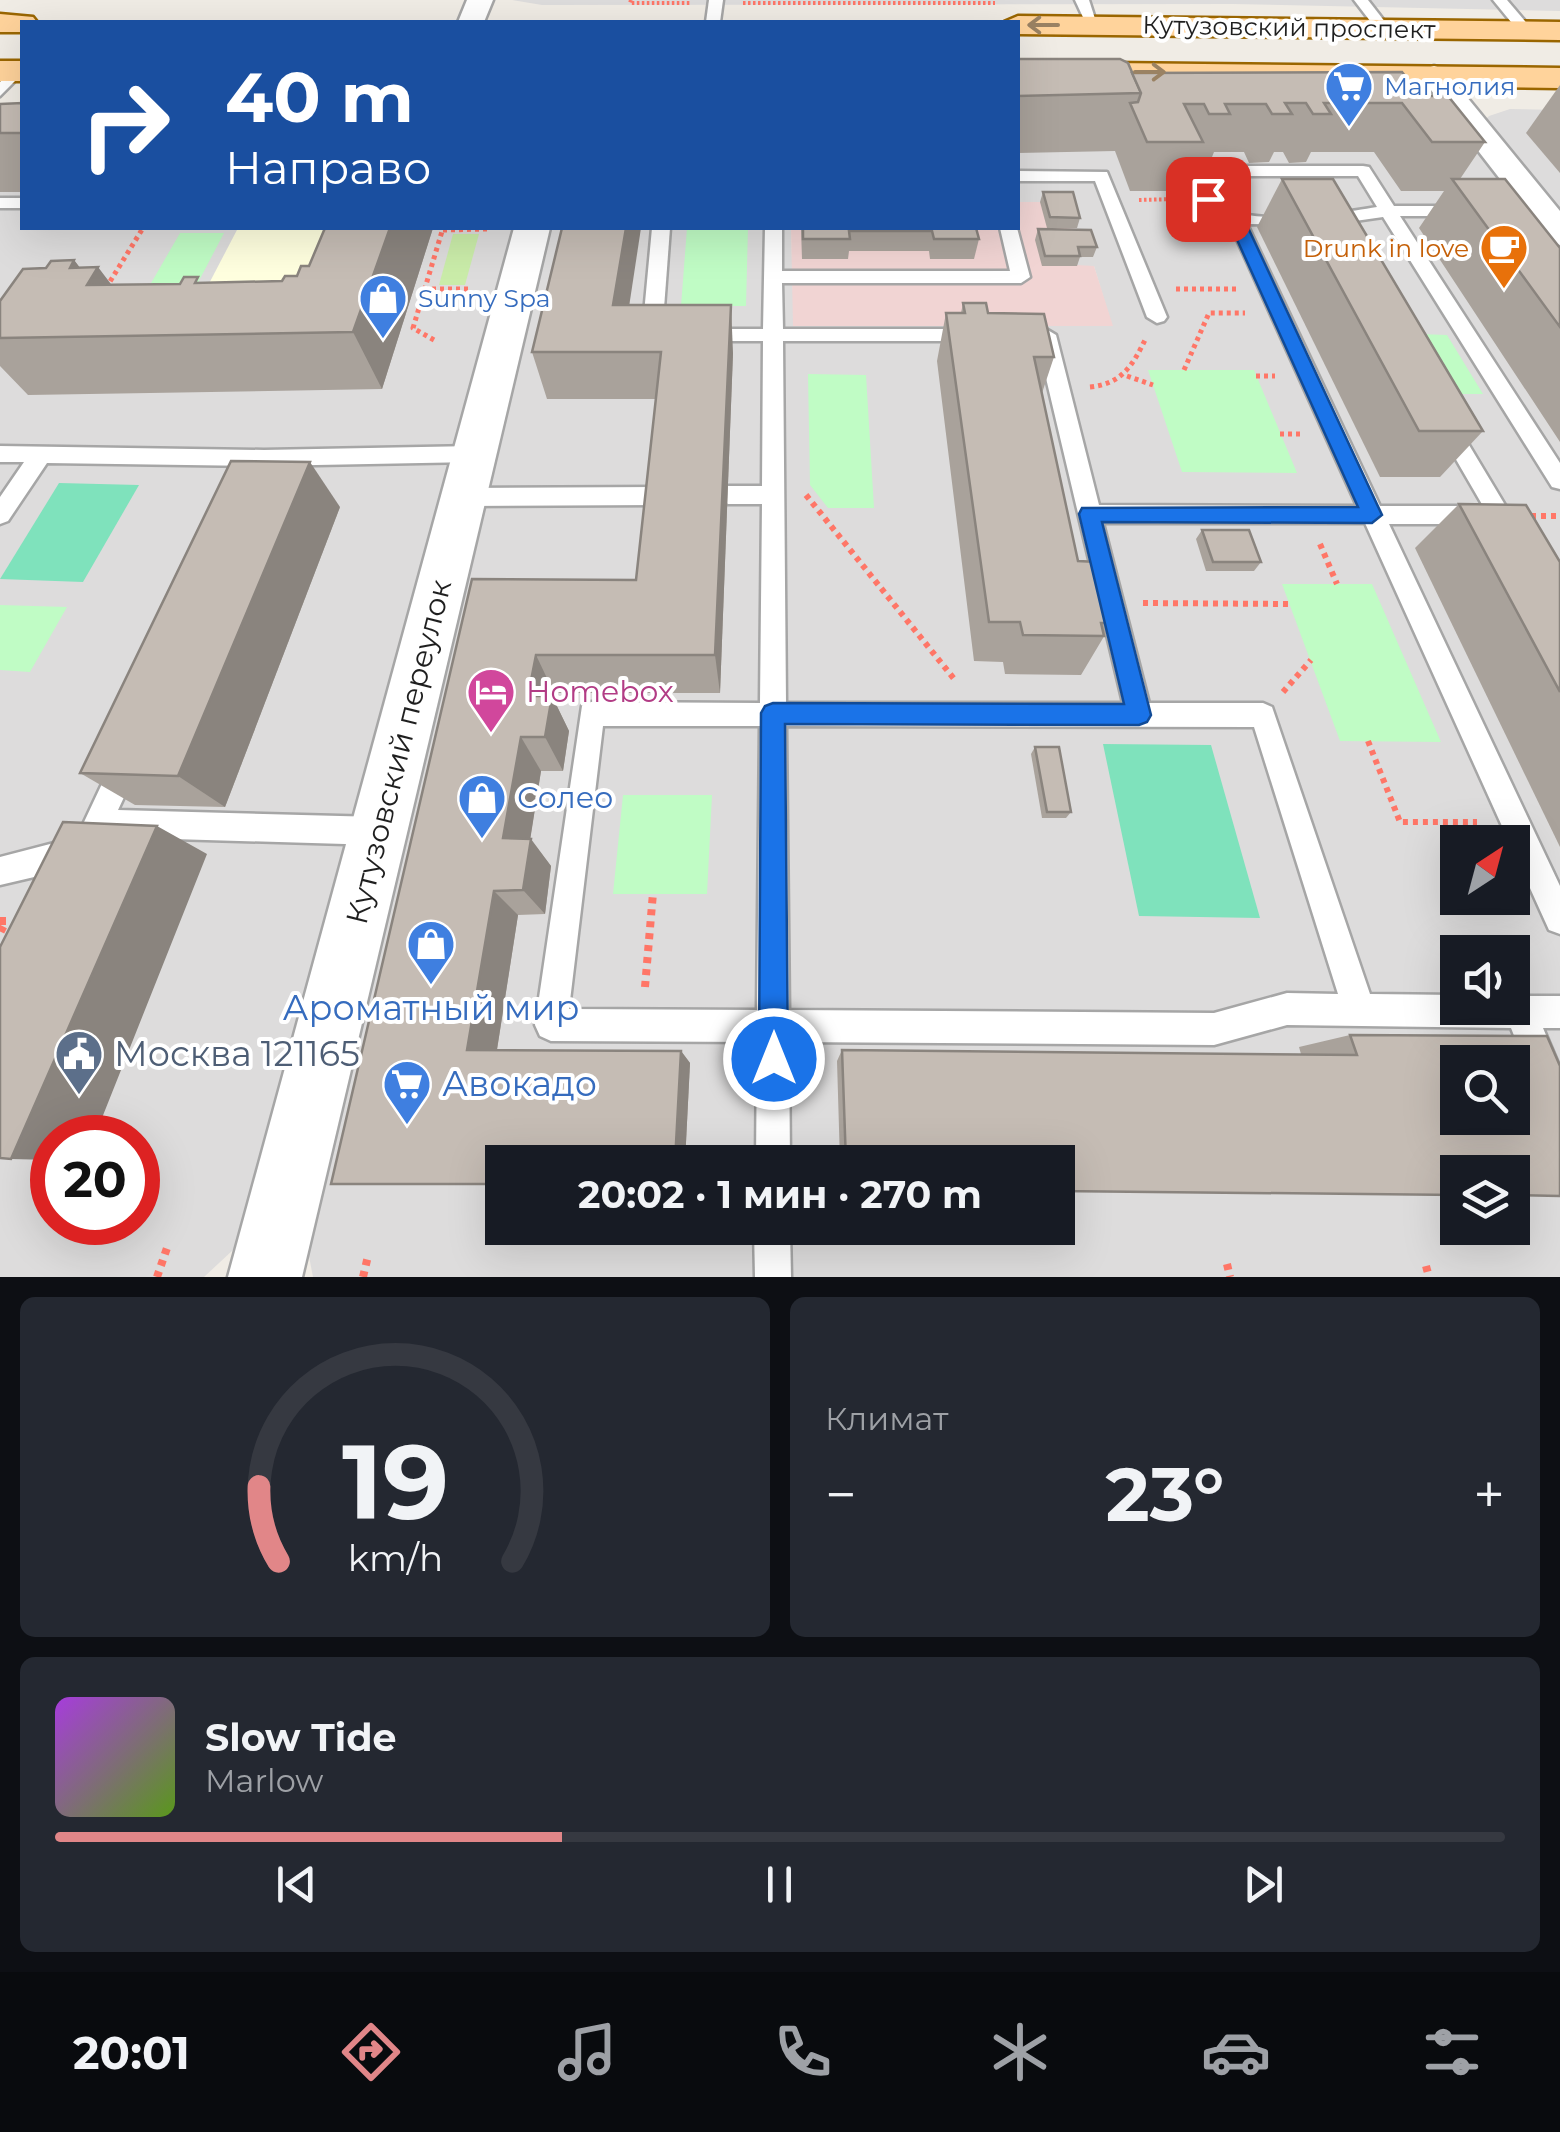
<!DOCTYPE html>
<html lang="ru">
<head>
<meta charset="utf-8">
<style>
  :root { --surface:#171b24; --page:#242831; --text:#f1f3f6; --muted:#9ea1a6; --line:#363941; --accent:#e18688 }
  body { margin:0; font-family:Montserrat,sans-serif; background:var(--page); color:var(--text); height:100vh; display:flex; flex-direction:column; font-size:38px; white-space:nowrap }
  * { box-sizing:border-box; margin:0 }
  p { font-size:32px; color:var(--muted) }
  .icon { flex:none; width:55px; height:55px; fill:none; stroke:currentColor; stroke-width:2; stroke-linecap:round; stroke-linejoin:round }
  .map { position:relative; height:1277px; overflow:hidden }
  .drawer { display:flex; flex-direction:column; gap:20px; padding:20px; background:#0d0f14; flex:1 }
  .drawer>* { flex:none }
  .top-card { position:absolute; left:20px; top:20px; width:1000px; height:210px; border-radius:0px; box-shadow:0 10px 40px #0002; background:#1a4fa0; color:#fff; overflow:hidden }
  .needle { width:65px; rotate:36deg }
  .tools { position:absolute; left:1440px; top:825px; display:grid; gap:20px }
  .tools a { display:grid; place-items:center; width:90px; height:90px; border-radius:0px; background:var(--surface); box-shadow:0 10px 40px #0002; font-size:50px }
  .speed { position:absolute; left:30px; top:1115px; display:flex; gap:20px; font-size:50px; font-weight:700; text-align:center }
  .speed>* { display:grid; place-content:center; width:130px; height:130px; border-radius:50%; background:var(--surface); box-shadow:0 10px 40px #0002; line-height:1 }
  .speed .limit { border:15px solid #d22; background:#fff; color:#111 }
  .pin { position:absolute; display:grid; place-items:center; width:85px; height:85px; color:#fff; margin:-42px; border-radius:20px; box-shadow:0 5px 15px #0006 }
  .me { position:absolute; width:110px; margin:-55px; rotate:0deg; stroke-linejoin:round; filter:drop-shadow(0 0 8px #0008) }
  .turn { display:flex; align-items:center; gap:35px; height:210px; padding:0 40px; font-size:45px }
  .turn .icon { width:130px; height:130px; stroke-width:2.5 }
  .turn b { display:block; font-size:70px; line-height:85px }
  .big { font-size:75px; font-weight:700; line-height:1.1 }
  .drawer .card { flex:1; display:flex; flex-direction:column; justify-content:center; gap:15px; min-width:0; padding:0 35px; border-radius:15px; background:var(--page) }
  .drawer .dial { align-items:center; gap:0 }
  .dial svg { height:260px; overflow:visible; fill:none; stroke:var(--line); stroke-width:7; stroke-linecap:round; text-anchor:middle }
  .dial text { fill:var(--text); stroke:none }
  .song { display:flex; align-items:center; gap:30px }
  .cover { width:120px; height:120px; border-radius:15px; background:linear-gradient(135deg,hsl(280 70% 55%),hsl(90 70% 35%)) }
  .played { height:10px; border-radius:5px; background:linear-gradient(90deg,var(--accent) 35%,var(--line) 35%) }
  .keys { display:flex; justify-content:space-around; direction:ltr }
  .heat { display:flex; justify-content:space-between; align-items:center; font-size:55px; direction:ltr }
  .drawer .tiles { flex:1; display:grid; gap:20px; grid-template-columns:1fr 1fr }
  .card:last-child { grid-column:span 2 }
  .trip { position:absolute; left:485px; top:1145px; width:590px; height:100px; border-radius:0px; background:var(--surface); box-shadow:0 10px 40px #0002; font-weight:700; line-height:100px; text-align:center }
  .tab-bar { display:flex; height:160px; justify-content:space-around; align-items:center; background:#090b0e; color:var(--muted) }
  .tab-bar .icon { width:70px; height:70px }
  .tab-bar .selected { color:var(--accent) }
  .tab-bar b { font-size:45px; color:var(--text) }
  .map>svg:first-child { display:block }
</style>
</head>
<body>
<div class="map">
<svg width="1560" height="1277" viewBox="0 0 1560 1277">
  <rect width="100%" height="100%" fill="#f0ece5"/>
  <g fill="#dddcdc" fill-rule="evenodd">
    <path d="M512,0h1048v11l-327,-7 -691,1z"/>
    <path d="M1018,102l445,30 97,125v1020h-1247l-7,-36 244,-1013h241l3,98h318l-18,-60h-17l-11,-38 4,-25 -52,-1zM1458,842h54v56h-54zM1458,952h54v56h-54zM1458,1062h54v56h-54zM502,1162h556v66h-556zM1458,1172h54v56h-54z"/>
    <path d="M0,104h22v124h495l-267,984 -17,38 -29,27h-204zM52,1138h86v84h-86z"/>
    <path d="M1510,109l50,1v106l-72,-88 -3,-8 4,-4z"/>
  </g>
  <path fill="#f1d4d3" d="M1018,202h52l7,26 -11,1 11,36 17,1 19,60h-320l-2,-98h227z"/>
  <path fill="#ffffdf" d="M238,228h96l-28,68 -104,1z"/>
  <path fill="#caeca9" d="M453,234h26l-14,51h-26z"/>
  <g fill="#c0fcc5">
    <path d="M687,228h61l-2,78h-65z"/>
    <path d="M180,233h44l-33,63 -48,1z"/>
    <path d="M1419,334l28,1 36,59h-29z"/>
    <path d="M1148,370h106l43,103 -115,-1z"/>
    <path d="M808,374l58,1 8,133h-46l-18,-23z"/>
    <path d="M1282,584h90l69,158 -101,-1z"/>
    <path d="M0,605l67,2 -37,65 -30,-2z"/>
    <path d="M623,795h89l-5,99h-94z"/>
  </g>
  <g fill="#7fe2bc">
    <path d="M59,483l80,2 -56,97 -83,-3z"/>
    <path d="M1103,744l108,1 49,173 -121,-2z"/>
  </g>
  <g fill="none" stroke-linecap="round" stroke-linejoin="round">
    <g stroke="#a6a6a6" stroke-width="5">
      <g id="service">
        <path d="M709,0h14l-3,22h-14z"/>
        <path d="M1075,0h14l9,28h-10z"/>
        <path d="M1354,0h14l21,27 -2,3h-10z"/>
        <path d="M1493,0h14l23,27v6h-10z"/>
        <path d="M12,68h10v6l-22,22v-14z"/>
        <path d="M1194,166h169l6,1 25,39h71l9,5 -9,5h-65l160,247v26l-8,-2 -169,-270 -56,8 -80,-1 133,282h103l-47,-81 11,-8 7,3 57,95 -11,9h-111l171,362v48l-11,-4 -184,-407h-262l46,180h114l9,4 98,287 88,1v13h54v-12h48v32h-17l17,40v58l-12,-5 -37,-93 -224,-3 -73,20 -425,-3 1,120h-34l1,-120 -206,-1 -11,-5 -5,-11 47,-319 9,-4 169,1 2,-199h-34l-11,-9 11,-9h34l1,-145h-61l-10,-6 10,-6h61l2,-101h17v43h228l-10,-43h17l13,49 -9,6h-239l1,46h189l10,6 -10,6h-189l3,362h337l-86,-363 -5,-5 3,-5 11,-1 10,6 43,170 258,1 -128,-284 -27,-19 -16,-32zM1205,176h153l19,31c-36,6 -98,15 -134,7 -19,-4 -30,-23 -38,-38zM603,726h157l-3,284 -188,-1zM786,726l468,1 84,267 -51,-1 -73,20 -425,-3z"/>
        <path d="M1018,171l89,1 60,145 -3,4 -7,2 -10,-6 -52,-136h-77z"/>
        <rect x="0" y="198" width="22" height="10"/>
        <path d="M652,228h18l-8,107 -10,6 -10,-6z"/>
        <path d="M0,446l264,4 210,-4 11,8 -11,8 -210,4 -217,-3 -39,58 -8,3v-27l24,-35h-24z"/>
        <path d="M659,487l11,9 -11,9 -195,1 -11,-9 11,-9z"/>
        <path d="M126,750l10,4 4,9 -22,47 260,7 10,4 4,10 -4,10 -10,4 -272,-8 -12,26 -94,22v-28l77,-20 39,-83z"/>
        <path d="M754,1228h36l1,49h-36z"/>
      </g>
    </g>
    <g stroke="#a6a6a6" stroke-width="5">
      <g id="minor">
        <path d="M467,0h26l-9,22h-26z"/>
        <path d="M1434,66l10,3 116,142v34l-12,-4 -124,-160 -5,-6 5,-6z"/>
        <path d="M514,228h36l-248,1049h-74z"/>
      </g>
    </g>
    <g stroke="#9a6600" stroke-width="5">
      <g id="primary">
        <path d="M0,14l33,3 4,5h-15v10h-22z"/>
        <path d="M1018,16l542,6v18l-542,-6v-12h-14z"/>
        <rect x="0" y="61" width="22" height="20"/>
        <path d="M1018,62l542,6v20l-542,-6z"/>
      </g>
    </g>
    <g stroke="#ff7667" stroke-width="4" stroke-dasharray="2.5 2.5" stroke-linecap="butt">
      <path d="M631,0l-1,3h60"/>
      <path d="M743,3h252"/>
      <path d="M1139,200l37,-1"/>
    </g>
    <g stroke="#ff7667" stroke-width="5" stroke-dasharray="4 4" stroke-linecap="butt">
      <path d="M443,230l44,-1"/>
      <path d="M106,288l37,-60"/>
      <path d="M424,289h47"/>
      <path d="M1176,289h63"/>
      <path d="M434,340l-21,-12 30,-100"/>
      <path d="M1184,370l25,-57h36"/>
      <path d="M1127,376l26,9"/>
      <path d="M1256,376h19"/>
      <path d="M1090,387c32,-3 43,-22 56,-49"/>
      <path d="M1280,434h23"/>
    </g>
    <g stroke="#ff7667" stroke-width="6" stroke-dasharray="5 5" stroke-linecap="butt">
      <path d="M806,495l149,185"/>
      <path d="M1531,516h29"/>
      <path d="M1320,544l17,40"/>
      <path d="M1143,603l147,1"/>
      <path d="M1283,692l28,-32"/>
      <path d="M1368,741l32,81h77"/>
    </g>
    <g stroke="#ff7667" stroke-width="8" stroke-dasharray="6 6" stroke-linecap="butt">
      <path d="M0,921h6l-6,12"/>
      <path d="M645,987l8,-94"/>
      <path d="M1227,1264l3,13"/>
      <path d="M1426,1266l3,11"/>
      <path d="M157,1277l10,-29"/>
      <path d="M363,1277l5,-21"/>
    </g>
    <use href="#service" fill="#fff" fill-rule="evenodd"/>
    <use href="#minor" fill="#fff" fill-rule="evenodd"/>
    <use href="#primary" fill="#ffd39b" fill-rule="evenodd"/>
  </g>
  <g fill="#a9a29b">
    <path d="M1018,59l114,14 289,23 64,46 -25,37 100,69v194l-141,-214 25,-37h-43l-27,-39h-63l-5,10 -17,1 -6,-11h-9l-5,10 -20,1 -5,-11h-30l-4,10 -16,1 -11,28h-53l-15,-40 -97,2z"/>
    <path d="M1560,85v88l-34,-40z"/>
    <path d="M22,103v89h-22v-88z"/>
    <path d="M1282,179l201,252 -43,46h-60l-123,-250z"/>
    <path d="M1043,192l37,26 -3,10h-30l-7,-26z"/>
    <path d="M325,228h108l-51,161 -354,6 -28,-29v-65l46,-33 28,-8 6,8 31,17 171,-4 15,-5 12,-10z"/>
    <path d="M801,228h175l3,11 -5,20h-44l-1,-8h-80l-1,8h-46z"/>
    <path d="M1038,229l59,18 -4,10h-13l-3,9h-35l-7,-26z"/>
    <path d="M963,303l25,10 66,44 -12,36 36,168 34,62 -31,52 -76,-1 -2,-12 -29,-1 -37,-300 9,-48h15z"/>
    <path d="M629,305l104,48 -13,340h-166l-1,5 16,33 -6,40h-22l-11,68 21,27 -6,48 -27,1 -21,135 184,1 9,12 -5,99h-183l-30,-583 164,1 20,-181h-109l-15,-47z"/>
    <path d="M1459,504l101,58v285l-145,-299z"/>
    <path d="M340,507l-115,300 -90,-2 -55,-32z"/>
    <path d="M1202,530l59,32 -7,9h-48l-10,-32z"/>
    <path d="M1035,747l36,65 -5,6h-24l-11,-64z"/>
    <path d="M1350,1035l197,1 -489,126h-218l-3,-101 5,-11 459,4 -2,-7z"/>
  </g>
  <g fill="#8a847e">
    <path d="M390,228h43l-51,161 -29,-57z"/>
    <path d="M626,228h15l-19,125 -9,-48z"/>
    <path d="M74,260l16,21 8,-14 44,58 -6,11 -66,-68z"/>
    <path d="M731,305l2,48 -13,340 -5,-38z"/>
    <path d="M310,462l30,45 -115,300 -47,-31z"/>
    <path d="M536,655l18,38 -1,5 16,33 -6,40 -18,-34 -17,-41z"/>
    <path d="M521,737l20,34 -15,95 -23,-28z"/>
    <path d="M157,826l50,28 -113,284h-42v22l-41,-1z"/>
    <path d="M531,839l20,27 -6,48 -22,-24z"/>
    <path d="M494,891l24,24 -23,147 -28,-12z"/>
    <path d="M681,1051l9,12 -5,99h-10z"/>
  </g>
  <g fill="#c5bcb4" stroke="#8a847e" stroke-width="2.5" fill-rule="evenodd">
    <path d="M1018,59h102l8,4 13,30 -123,3z"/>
    <path d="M1402,72l19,24h27l37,46h-53l-30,-39h-78l7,11h-18l-7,-11h-21l7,11h-20l-6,-10h-41l5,10h-21l-5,-10h-20l19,38h-56l-17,-39 8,-1 3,-9 -9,-20z"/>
    <path d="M22,103v30h-22v-29z"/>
    <path d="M1282,179h51l150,252h-64z"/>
    <path d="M1452,179h53l55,69v79z"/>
    <path d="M1043,192h30l7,26 -30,-1z"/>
    <path d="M325,228h65l-37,104 -353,6v-37l23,-32 23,-1 5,-7 23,-1 -4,8 28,-1 -11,18 93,-1 4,-7h14l-3,6 87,-2 3,-5h12l4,-10h8z"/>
    <path d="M562,228h64l-13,77h118l-16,350h-179l-8,41h24l-7,41h-24l-18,101 28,1 -8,51 -29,1 -27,159 214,1 -6,111h-173v22h-171l141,-605 164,1 25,-228h-129z"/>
    <path d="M803,228h173l3,11h-45l-2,-8h-83l1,8h-47z"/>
    <path d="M1038,229l53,1 6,17h-19l2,9h-35z"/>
    <path d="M963,303h23l2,10 56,1 10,43h-20l44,204 20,1 14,61h-11l3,13 -81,-1 -3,-13h-31l-43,-309h19z"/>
    <path d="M231,461l79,1 -132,314 -98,-3z"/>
    <path d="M1459,504l67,1 34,57v130z"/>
    <path d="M1202,530h47l12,32h-48z"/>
    <path d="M1035,747h24l12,65h-24z"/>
    <path d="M63,822l94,4 -146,333 -11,-1v-211z"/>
    <path d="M1350,1035l197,1 13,30v130l-48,-1v-23h-54v23l-400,-4v-29h-212l-4,-112 515,5zM1458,1062h54v56h-54z"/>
  </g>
  <defs><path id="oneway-shaft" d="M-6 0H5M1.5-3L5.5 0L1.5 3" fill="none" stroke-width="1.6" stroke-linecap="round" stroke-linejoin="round" transform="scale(2.5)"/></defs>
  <g stroke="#9a8263">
    <use href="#oneway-shaft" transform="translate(1043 25) rotate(-180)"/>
    <use href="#oneway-shaft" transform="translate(1150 72)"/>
  </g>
  <path fill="#1a73e8" stroke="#114b97" stroke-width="2.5" d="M1208,195l36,24 138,296 -10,8 -270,-1 49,193 -4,7 -8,3 -354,-1 3,335 -4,10 -10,5 -11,-5 -4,-10 2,-346 4,-7 8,-3 351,1 -45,-190 3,-6 276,-1 -129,-285 -29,-23z"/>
  <defs>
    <g id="supermarket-pin" transform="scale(2.5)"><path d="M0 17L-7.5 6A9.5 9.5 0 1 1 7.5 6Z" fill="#3f7fe0" stroke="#fff"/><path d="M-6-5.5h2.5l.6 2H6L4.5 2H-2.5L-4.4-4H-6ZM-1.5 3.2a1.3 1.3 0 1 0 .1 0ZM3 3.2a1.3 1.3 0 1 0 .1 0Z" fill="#fff"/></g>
    <g id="cafe-pin" transform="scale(2.5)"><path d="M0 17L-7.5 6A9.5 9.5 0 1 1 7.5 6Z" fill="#e8710a" stroke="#fff"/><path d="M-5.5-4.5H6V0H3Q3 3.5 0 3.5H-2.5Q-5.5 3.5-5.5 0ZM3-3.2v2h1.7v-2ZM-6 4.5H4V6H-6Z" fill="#fff"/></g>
    <g id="shop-pin" transform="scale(2.5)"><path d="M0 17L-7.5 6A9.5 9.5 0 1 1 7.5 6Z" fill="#3f7fe0" stroke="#fff"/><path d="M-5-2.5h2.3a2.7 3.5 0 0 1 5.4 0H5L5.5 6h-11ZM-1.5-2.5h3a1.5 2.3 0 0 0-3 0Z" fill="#fff"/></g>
    <g id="hotel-pin" transform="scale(2.5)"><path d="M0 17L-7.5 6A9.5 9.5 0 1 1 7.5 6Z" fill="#d1479c" stroke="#fff"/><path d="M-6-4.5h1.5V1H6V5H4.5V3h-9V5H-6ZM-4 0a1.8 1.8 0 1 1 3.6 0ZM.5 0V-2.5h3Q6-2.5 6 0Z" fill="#fff"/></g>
    <g id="civic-pin" transform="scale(2.5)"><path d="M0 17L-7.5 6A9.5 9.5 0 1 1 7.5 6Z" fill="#5c6f8a" stroke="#fff"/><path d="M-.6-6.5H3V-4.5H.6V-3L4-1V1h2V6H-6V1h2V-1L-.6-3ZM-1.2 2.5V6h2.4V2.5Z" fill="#fff"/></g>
  </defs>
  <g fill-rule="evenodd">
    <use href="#supermarket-pin" x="1349" y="86"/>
    <use href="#cafe-pin" x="1504" y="248"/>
    <use href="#shop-pin" x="383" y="298"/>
    <use href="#hotel-pin" x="491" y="692"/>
    <use href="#shop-pin" x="482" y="798"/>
    <use href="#shop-pin" x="431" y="944"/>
    <use href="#civic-pin" x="79" y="1054"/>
    <use href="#supermarket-pin" x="407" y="1084"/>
  </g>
  <g text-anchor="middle" stroke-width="8" stroke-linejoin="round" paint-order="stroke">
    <g font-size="25" fill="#1f1f1f" stroke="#fff">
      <text transform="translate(1289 27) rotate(1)" y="9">Кутузовский проспект</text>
    </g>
    <g font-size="25" fill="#366cbe" stroke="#fff" text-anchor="start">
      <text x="1384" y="95">Магнолия</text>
      <text x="418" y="307">Sunny Spa</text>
    </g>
    <g font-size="25" fill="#c56008" stroke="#fff" text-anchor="end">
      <text x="1469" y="257">Drunk in love</text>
    </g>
    <g font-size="30" fill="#b23c85" stroke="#fff" text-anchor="start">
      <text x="526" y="702">Homebox</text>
    </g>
    <g font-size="30" fill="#1f1f1f" stroke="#fff">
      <text transform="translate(399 752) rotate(-76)" y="10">Кутузовский переулок</text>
    </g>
    <g font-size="30" fill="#366cbe" stroke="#fff" text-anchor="start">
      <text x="517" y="808">Солео</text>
    </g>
    <g font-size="35" fill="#366cbe" stroke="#fff">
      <text x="431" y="1020">Ароматный мир</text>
      <text x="442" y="1096" text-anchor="start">Авокадо</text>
    </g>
    <g font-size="35" fill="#4e5e75" stroke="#fff" text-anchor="start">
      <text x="114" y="1066">Москва 121165</text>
    </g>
  </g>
</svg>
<div class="tools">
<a><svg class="needle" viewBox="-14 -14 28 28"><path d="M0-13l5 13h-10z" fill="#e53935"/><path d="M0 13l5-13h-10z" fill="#9ea1a6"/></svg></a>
<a><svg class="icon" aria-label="sound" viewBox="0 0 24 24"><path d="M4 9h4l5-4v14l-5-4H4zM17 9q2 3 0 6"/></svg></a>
<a><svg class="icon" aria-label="search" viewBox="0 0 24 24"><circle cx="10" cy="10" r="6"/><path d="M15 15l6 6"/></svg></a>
<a><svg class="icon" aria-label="layers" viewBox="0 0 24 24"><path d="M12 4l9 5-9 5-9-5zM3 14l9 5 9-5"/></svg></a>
</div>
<div class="speed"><div class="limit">20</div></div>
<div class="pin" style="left:1208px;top:199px;background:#d93025"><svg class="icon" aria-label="arrive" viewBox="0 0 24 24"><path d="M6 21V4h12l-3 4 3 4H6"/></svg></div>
<svg class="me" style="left:774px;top:1059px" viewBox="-20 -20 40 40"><circle r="17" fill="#1a73e8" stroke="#fff" stroke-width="3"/><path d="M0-11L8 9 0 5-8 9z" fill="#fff"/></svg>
<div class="trip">20:02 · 1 мин · 270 m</div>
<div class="top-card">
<div class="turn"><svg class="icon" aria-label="right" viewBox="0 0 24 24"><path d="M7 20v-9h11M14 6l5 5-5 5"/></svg><div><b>40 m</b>Направо</div></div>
</div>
</div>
<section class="drawer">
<div class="tiles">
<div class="card dial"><svg viewBox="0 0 100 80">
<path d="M14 69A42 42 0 1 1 86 69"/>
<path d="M14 69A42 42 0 0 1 8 46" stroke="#e18688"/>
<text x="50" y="56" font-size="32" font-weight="700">19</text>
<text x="50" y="72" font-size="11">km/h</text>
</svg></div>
<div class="card"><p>Климат</p>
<div class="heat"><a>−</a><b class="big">23°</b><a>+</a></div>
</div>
<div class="card">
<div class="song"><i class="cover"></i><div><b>Slow Tide</b><p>Marlow</p></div></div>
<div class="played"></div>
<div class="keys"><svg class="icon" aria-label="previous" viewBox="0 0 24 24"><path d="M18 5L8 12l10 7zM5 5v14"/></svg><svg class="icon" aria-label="pause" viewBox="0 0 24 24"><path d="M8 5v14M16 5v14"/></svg><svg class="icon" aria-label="next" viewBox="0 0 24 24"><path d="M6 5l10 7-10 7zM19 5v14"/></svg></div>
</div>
</div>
</section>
<nav class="tab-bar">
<b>20:01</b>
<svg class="icon selected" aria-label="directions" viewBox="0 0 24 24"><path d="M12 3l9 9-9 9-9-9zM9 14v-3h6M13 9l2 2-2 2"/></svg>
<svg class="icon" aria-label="music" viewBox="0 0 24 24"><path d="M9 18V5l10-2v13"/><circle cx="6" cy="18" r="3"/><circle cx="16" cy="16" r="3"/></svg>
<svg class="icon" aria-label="phone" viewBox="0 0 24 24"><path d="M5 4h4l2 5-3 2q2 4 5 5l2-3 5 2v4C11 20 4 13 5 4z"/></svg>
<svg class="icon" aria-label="climate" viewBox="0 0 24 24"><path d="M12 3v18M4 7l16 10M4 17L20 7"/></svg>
<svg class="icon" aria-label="car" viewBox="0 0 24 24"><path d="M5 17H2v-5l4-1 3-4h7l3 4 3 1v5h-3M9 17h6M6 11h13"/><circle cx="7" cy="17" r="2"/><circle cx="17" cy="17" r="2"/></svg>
<svg class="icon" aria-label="filters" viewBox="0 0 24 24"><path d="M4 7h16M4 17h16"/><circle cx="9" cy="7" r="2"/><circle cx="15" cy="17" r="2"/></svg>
</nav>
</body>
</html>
